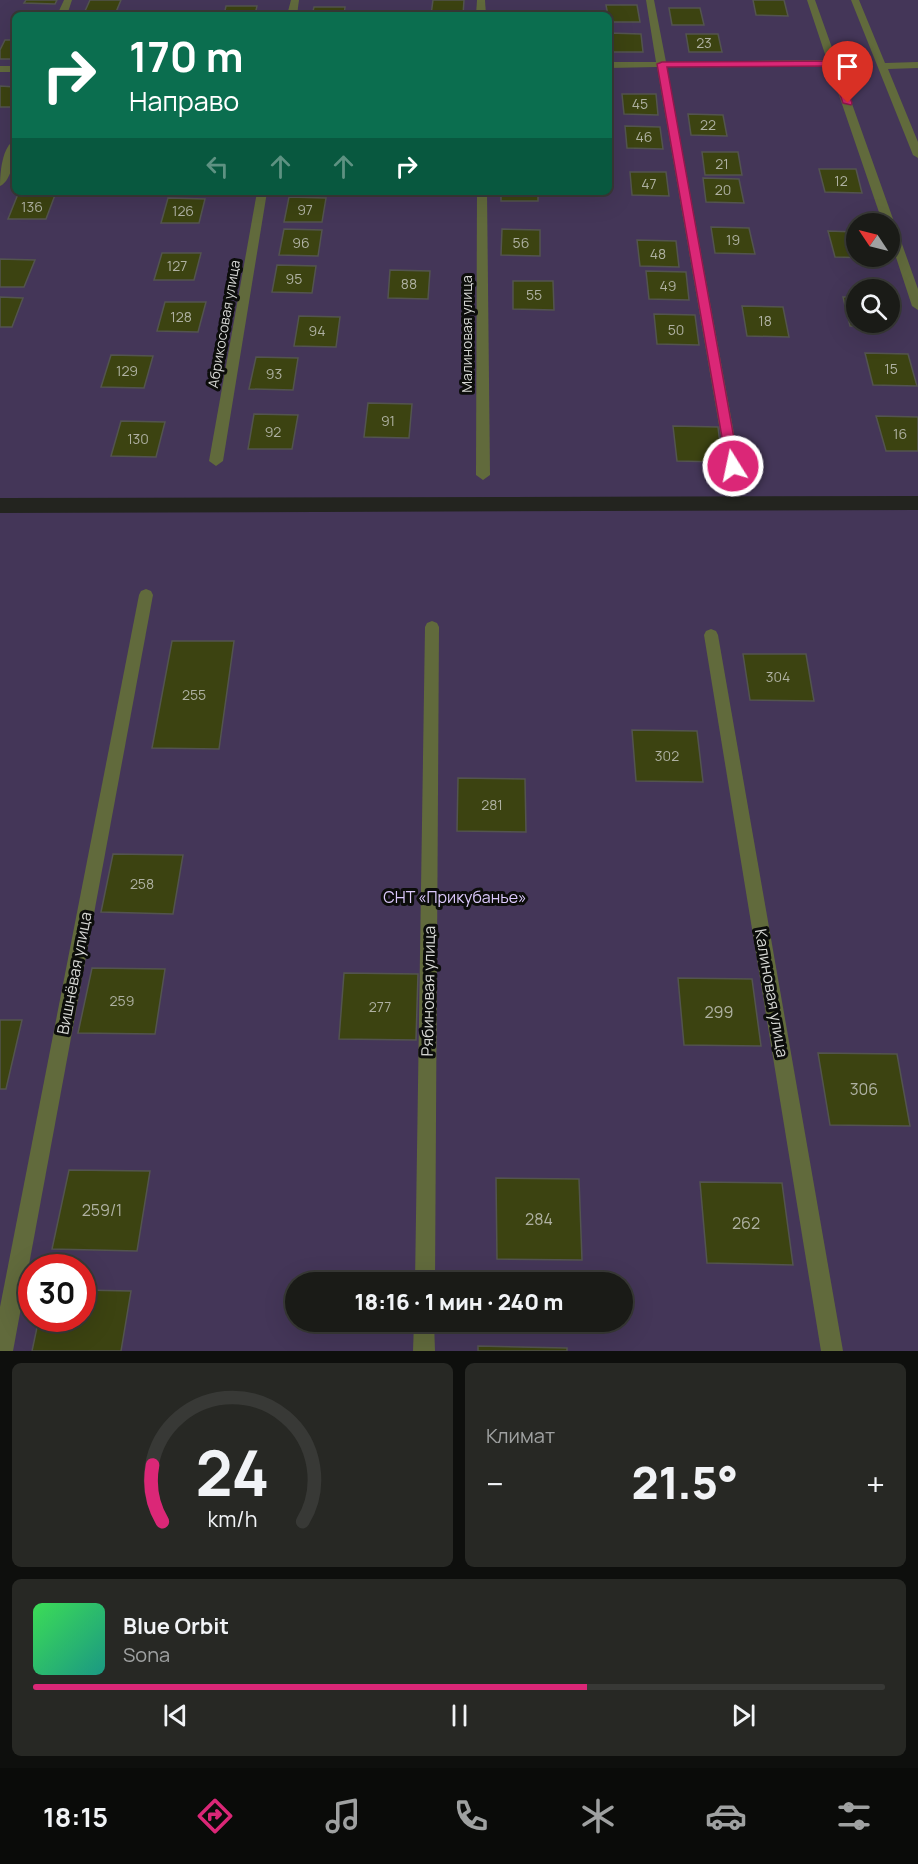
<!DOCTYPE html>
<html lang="ru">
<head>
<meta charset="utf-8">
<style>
  :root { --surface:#1a1b17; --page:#272824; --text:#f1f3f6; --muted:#9fa1a1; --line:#383936; --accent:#db2777 }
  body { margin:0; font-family:Manrope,sans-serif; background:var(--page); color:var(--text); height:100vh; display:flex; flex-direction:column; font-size:22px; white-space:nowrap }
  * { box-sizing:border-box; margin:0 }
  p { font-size:20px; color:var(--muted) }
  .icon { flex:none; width:33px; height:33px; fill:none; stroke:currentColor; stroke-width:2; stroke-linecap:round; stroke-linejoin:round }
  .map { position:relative; height:1351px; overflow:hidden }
  .side { display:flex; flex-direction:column; gap:12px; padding:12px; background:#0e0f0d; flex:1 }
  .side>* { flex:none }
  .top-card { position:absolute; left:12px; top:12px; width:600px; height:183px; border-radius:9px; box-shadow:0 6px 24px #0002,0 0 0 2px var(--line); background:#0b6e4f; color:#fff; overflow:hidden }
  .needle { width:39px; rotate:305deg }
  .tools { position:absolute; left:846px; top:213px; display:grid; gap:12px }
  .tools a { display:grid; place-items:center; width:54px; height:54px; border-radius:50%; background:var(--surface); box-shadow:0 6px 24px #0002,0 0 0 2px var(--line); font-size:30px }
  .speed { position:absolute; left:18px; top:1254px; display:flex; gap:12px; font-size:30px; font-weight:700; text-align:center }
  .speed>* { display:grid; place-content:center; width:78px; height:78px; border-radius:50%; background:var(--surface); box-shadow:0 6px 24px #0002,0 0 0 2px var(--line); line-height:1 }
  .speed .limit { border:9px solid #d22; background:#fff; color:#111 }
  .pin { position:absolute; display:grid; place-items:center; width:51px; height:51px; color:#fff; margin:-62px -26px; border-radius:50% 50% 50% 0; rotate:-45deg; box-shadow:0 0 6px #0007 }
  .pin .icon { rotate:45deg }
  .me { position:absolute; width:66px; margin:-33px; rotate:350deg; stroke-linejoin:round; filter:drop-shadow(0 0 4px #0008) }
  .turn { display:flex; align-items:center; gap:21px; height:126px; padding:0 18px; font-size:27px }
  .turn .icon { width:78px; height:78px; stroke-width:2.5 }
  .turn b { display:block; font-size:42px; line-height:51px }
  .lanes { display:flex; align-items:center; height:57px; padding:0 18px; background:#0003; justify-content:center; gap:30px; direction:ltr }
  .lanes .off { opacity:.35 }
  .big { font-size:45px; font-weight:800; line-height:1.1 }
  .side .widget { flex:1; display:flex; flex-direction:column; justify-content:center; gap:9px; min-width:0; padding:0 21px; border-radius:9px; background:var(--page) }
  .side .dial { align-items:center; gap:0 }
  .dial svg { height:156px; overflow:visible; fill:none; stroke:var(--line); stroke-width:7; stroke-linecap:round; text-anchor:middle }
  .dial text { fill:var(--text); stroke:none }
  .song { display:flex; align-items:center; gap:18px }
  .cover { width:72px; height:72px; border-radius:9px; background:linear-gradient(135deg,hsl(130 70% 55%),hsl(170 70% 35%)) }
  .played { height:6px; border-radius:3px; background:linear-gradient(90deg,var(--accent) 65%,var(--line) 65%) }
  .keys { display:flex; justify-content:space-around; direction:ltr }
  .heat { display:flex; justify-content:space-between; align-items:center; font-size:33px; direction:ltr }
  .side .tiles { flex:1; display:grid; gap:12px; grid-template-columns:1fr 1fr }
  .widget:last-child { grid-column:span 2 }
  .trip { position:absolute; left:285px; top:1272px; width:348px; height:60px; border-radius:30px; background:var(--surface); box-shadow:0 6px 24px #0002,0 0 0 2px var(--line); font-weight:800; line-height:60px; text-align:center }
  .menu { display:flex; height:96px; justify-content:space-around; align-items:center; background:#0a0b09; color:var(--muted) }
  .menu .icon { width:42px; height:42px }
  .menu .selected { color:var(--accent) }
  .menu b { font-size:27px; color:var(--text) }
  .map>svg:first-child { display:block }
</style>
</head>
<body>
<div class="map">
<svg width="918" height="1351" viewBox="0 0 918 1351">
  <rect width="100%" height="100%" fill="#23241f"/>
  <g fill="#443658" fill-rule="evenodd">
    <path d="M0,0h918v496l-918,2zM15,15h594v177h-594zM856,224h34v32h-34zM856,290h34v32h-34z"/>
    <path d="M918,510v841h-918v-838zM32,1268h50v50h-50zM296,1282h326v40h-326z"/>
  </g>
  <g fill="#3c4311" stroke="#53544f" stroke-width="1.5">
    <path d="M26,0h31l-2,4 -31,-1z"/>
    <path d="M90,0h31l-5,12 -31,-1z"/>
    <path d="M433,0h31l-1,15h-32z"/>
    <path d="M753,0h31l4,16 -32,-1z"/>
    <path d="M606,5h31l3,17h-31z"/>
    <path d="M226,6h31l-2,9h-31z"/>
    <path d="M314,7h31l-1,8h-32z"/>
    <path d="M669,8h31l4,17h-32z"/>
    <path d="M609,33l32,1 2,18h-33z"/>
    <path d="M686,34h32l4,18h-33z"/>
    <path d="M5,40h10v19h-15v-9z"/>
    <path d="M0,86l15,1v20h-15z"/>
    <path d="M622,94h34l2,21 -34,-1z"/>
    <path d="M688,114l35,1 4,21 -36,-1z"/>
    <path d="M625,126l35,1 3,22 -36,-1z"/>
    <path d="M702,152h36l4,23h-37z"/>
    <path d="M819,169h37l6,24 -37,-1z"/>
    <path d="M630,172h36l3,24 -37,-1z"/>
    <path d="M703,178l36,1 5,24 -38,-1z"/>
    <rect x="501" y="192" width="37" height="9"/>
    <path d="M18,194l37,1 -9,24h-38z"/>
    <path d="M289,197l37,1 -4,24h-38z"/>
    <path d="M168,198l37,1 -6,24h-38z"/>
    <path d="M711,227l38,1 6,26 -40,-1z"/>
    <path d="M284,229l38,1 -4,26 -39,-1z"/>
    <path d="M502,229l38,1v26l-39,-1z"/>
    <path d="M828,231l28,1v24l18,2 -39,-1z"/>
    <path d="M637,240l39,1 3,26 -39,-1z"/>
    <path d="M162,253h39l-7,27h-40z"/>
    <path d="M0,259l35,1 -11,27h-24z"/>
    <path d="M277,265l39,1 -4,27 -40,-1z"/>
    <path d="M390,270l40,1 -2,28 -40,-1z"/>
    <path d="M646,271l40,1 3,28 -40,-1z"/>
    <path d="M513,281h40l1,29 -41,-1z"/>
    <path d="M0,297l23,1 -11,29h-12z"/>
    <path d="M843,297h13v25h34v-2l1,7 -41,-1z"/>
    <path d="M165,302h41l-8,30 -41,-1z"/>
    <path d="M742,306l41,1 6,30 -42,-1z"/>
    <path d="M654,314l41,1 4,30 -42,-1z"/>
    <path d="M299,316l41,1 -4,30 -42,-1z"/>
    <path d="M865,353l43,1 9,32 -44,-1z"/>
    <path d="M111,355l42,1 -9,32 -43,-1z"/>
    <path d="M256,357l42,1 -5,32 -44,-1z"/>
    <path d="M368,403l44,1 -3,34 -45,-1z"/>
    <path d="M254,414l44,1 -6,34h-44z"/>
    <path d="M876,416l42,1v34h-32z"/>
    <path d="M121,421l44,1 -9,35 -45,-1z"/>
    <path d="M673,426l45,1 4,35 -45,-1z"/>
    <path d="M172,641h62l-15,108 -67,-1z"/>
    <path d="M743,654h63l8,47 -64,-1z"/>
    <path d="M632,730l65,1 6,51 -67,-1z"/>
    <path d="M458,778l67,1 1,53 -69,-1z"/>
    <path d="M113,854l70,1 -10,59 -72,-2z"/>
    <path d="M92,968l73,1 -10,65 -77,-1z"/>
    <path d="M344,973l74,1 -2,66 -77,-1z"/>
    <path d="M678,978l74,1 9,67 -77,-1z"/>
    <path d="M0,1020h22l-16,69h-6z"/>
    <path d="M818,1053l79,1 13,72 -80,-1z"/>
    <path d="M69,1170l81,1 -13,80 -85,-2z"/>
    <path d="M496,1178l83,1 3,81 -85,-1z"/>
    <path d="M700,1182l82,1 11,82 -86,-2z"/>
    <path d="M82,1290l49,1 -10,60h-89l7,-33h43z"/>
    <path d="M478,1346l89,2v3h-89z"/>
  </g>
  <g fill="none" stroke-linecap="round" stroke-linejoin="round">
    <g fill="#616a3c" fill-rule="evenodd">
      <path d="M64,0h8l-5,15h-10z"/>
      <path d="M291,0h8l-2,15h-10z"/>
      <path d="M477,0h8l1,15h-10z"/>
      <path d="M646,0h8l12,62 161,-2 -20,-60h8l103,289v21l-6,-4 -22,-67v-15h-7l-54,-158 -162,1 73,399 -7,5 -7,-5 -69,-399 -48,1v-6h47z"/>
      <path d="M851,0h8l26,63 33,-1v6l-30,1 30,73v16l-5,-3z"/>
      <rect x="0" y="66" width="15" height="6"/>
      <path d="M15,140c0,13 -2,40 -15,46 0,-13 2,-40 15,-46z"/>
      <path d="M257,192h10l-44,269 -7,5 -7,-5z"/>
      <path d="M477,192h10l3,283 -7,5 -7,-5z"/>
      <path d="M146,589l5,2 2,4 -140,756h-13v-44l139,-712 2,-4z"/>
      <path d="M432,621l5,2 2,4 -4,655h-20l10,-655 2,-4z"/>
      <path d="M711,629l5,2 2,4 125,716h-22l-117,-716 2,-4z"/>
      <path d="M414,1322h20l1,29h-22z"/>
    </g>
  </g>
  <path fill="#db2777" stroke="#8e194d" stroke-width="1.5" d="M834,61l4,2 14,40 -1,2 -8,-2 -13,-37 -163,1 72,399 -6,5 -6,-5 -70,-402 5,-2z"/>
  <g text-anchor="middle" stroke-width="6" stroke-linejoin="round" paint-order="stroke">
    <g font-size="14" fill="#afb1a2">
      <text x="704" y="48">23</text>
      <text x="640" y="109">45</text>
      <text x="708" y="130">22</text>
      <text x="644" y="142">46</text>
      <text x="722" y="169">21</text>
      <text x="841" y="186">12</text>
      <text x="649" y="189">47</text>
      <text x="723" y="195">20</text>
      <text x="32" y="212">136</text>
      <text x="305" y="215">97</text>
      <text x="183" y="216">126</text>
      <text x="733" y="245">19</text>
      <text x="301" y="248">96</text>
      <text x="521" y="248">56</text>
      <text x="658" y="259">48</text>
      <text x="177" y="271">127</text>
      <text x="294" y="284">95</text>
      <text x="409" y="289">88</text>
      <text x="668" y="291">49</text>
      <text x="534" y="300">55</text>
      <text x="181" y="322">128</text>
      <text x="765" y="326">18</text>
      <text x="676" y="335">50</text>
      <text x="317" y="336">94</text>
      <text x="891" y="374">15</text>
      <text x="127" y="376">129</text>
      <text x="274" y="379">93</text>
      <text x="388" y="426">91</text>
      <text x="273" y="437">92</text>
      <text x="900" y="439">16</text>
      <text x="138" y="444">130</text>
      <text x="778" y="682">304</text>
      <text x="194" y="700">255</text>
      <text x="667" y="761">302</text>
      <text x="492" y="810">281</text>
      <text x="142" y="889">258</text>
      <text x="122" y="1006">259</text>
      <text x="380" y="1012">277</text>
    </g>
    <g font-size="14" fill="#d5d6d3" stroke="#0c0d0b">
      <text transform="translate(224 324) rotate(-80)" y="5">Абрикосовая улица</text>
      <text transform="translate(467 334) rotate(-90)" y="5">Малиновая улица</text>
    </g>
    <g font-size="16" fill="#dcc9fc" stroke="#0c0d0b">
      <text x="455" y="903">СНТ «Прикубанье»</text>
    </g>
    <g font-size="16" fill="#d5d6d3" stroke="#0c0d0b">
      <text transform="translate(74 973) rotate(-79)" y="6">Вишнёвая улица</text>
      <text transform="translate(428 991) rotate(-89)" y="6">Рябиновая улица</text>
      <text transform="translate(772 993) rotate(80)" y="6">Калиновая улица</text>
    </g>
    <g font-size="16" fill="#afb1a2">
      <text x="719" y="1018">299</text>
      <text x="864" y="1095">306</text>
      <text x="102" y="1216">259/1</text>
      <text x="539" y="1225">284</text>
      <text x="746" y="1229">262</text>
    </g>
  </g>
</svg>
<div class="tools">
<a><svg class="needle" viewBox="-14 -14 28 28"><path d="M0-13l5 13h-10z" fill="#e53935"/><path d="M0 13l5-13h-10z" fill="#9fa1a1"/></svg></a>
<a><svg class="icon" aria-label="search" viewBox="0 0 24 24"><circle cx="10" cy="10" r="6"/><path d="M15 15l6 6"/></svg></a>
</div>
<div class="speed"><div class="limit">30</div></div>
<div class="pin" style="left:848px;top:103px;background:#d93025"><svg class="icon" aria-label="arrive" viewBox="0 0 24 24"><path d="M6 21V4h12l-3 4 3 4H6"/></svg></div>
<svg class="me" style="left:733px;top:466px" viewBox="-20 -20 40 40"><circle r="17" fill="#db2777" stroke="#fff" stroke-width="3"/><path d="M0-11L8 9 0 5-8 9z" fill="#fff"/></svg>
<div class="trip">18:16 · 1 мин · 240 m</div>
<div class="top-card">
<div class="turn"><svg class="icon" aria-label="right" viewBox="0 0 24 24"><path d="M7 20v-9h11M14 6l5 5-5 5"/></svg><div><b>170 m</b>Направо</div></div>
<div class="lanes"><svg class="icon off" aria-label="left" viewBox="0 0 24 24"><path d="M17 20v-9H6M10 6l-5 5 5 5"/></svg><svg class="icon off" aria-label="ahead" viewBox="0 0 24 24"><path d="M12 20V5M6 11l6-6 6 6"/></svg><svg class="icon off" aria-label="ahead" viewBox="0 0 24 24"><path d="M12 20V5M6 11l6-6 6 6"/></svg><svg class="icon" aria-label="right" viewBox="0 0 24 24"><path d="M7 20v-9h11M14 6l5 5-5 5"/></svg></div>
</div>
</div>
<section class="side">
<div class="tiles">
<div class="widget dial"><svg viewBox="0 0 100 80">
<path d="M14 69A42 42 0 1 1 86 69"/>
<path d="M14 69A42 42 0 0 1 9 40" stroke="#db2777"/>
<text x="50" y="56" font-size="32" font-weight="700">24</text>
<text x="50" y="72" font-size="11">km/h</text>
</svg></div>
<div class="widget"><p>Климат</p>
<div class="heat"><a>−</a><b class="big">21.5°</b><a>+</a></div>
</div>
<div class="widget">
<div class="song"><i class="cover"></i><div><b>Blue Orbit</b><p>Sona</p></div></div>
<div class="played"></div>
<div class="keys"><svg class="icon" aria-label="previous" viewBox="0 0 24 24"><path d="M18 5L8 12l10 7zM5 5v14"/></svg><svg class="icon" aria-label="pause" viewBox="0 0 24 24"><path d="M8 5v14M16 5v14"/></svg><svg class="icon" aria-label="next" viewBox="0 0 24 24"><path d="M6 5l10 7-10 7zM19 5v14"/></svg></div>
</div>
</div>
</section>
<nav class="menu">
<b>18:15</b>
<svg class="icon selected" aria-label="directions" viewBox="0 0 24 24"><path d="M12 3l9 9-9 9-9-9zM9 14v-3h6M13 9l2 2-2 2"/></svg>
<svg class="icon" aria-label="music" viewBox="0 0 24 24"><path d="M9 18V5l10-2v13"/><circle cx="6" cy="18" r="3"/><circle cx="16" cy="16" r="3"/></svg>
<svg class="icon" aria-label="phone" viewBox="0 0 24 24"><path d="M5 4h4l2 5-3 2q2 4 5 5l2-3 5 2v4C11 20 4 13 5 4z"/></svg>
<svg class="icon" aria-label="climate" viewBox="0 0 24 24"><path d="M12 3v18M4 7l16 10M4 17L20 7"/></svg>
<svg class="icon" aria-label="car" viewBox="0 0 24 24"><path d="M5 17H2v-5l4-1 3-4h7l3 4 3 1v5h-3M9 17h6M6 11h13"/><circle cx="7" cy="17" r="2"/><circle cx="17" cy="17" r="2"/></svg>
<svg class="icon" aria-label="filters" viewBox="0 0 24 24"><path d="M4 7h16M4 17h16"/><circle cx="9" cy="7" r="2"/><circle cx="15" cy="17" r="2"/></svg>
</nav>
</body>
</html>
